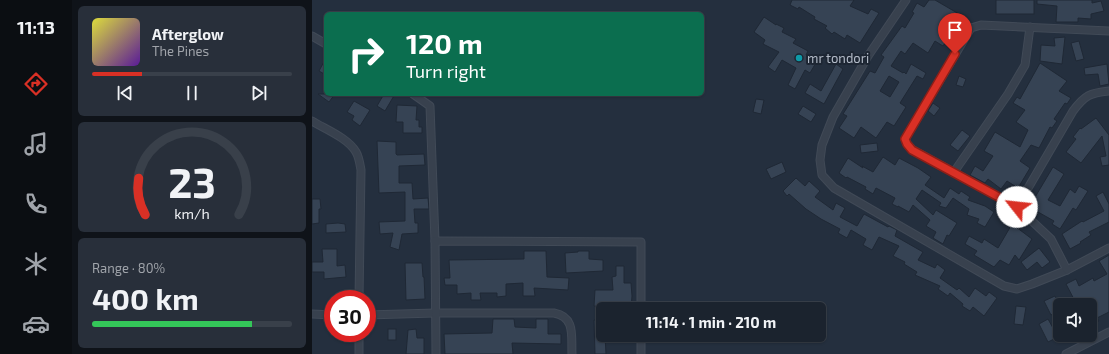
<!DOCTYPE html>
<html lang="en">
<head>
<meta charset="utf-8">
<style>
  :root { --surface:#1b232e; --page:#282f3a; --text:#f1f3f6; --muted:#a0a4aa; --line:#39404a; --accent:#d93025 }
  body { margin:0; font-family:"Exo 2",sans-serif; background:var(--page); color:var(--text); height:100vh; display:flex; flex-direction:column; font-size:15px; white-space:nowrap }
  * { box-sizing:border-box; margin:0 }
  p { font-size:13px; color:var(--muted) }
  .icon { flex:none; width:22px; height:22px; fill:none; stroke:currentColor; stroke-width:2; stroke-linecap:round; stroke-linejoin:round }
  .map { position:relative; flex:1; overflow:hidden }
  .sheet { display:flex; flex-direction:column; gap:6px; padding:6px; background:#0f1319; width:240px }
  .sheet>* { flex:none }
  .hud { position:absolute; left:12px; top:12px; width:380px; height:84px; border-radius:6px; box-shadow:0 1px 3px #0004,0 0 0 1px var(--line); background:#0b6e4f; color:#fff; overflow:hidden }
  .fabs { position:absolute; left:741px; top:298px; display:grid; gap:8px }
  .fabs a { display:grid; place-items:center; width:44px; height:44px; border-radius:6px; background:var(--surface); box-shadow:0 1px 3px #0004,0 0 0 1px var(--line); font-size:20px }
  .speed { position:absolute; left:12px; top:290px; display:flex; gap:8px; font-size:20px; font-weight:700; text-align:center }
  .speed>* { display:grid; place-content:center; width:52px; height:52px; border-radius:50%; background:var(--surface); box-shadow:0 1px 3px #0004,0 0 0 1px var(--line); line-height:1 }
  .speed .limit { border:6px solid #d22; background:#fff; color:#111 }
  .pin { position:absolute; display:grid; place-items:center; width:34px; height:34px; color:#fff; margin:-41px -17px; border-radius:50% 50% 50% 0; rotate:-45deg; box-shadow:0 0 4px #0007 }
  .pin .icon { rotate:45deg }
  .me { position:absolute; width:44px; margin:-22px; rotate:299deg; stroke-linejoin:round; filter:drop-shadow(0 0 3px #0008) }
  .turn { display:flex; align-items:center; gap:14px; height:84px; padding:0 16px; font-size:18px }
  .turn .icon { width:52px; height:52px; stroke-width:2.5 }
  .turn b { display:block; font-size:28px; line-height:34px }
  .big { font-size:30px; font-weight:700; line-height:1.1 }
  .sheet .widget { flex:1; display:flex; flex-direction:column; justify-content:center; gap:6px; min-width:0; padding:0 14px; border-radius:6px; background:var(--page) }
  .sheet .dial { align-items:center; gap:0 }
  .dial svg { height:104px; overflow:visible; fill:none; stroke:var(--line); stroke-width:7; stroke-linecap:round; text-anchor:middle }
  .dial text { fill:var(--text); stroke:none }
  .song { display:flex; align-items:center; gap:12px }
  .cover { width:48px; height:48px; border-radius:6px; background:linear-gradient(135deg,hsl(60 70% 55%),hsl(270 70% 35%)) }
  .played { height:4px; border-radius:2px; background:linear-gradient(90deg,var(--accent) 25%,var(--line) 25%) }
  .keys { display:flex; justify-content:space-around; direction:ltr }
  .charge { height:6px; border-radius:3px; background:linear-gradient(90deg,#34c759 80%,var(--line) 0) }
  .trip { position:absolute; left:284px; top:302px; width:230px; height:40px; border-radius:6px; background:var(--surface); box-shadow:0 1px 3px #0004,0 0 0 1px var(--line); font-weight:700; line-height:40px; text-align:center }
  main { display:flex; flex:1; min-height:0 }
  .tabs { display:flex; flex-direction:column; width:72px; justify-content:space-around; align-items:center; background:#0b0e12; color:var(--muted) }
  .tabs .icon { width:28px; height:28px }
  .tabs .selected { color:var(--accent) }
  .tabs b { font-size:18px; color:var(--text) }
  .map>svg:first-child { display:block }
</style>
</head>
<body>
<main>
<nav class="tabs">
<b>11:13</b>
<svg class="icon selected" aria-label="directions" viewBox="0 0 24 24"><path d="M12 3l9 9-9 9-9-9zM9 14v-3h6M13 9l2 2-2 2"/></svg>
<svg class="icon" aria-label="music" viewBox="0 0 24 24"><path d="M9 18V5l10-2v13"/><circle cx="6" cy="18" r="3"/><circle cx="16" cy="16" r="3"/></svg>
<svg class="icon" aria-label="phone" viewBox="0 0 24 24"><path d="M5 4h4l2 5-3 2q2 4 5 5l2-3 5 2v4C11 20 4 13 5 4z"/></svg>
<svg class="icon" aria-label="climate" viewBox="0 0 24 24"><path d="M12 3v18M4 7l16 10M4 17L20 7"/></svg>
<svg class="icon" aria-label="car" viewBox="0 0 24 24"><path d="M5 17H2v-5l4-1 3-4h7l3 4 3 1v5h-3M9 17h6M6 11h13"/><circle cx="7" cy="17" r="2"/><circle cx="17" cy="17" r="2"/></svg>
</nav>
<section class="sheet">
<div class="widget">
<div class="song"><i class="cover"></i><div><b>Afterglow</b><p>The Pines</p></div></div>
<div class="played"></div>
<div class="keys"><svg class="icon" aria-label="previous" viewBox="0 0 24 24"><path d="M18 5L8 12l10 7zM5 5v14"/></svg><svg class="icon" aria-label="pause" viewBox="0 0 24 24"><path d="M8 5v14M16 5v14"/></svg><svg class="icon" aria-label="next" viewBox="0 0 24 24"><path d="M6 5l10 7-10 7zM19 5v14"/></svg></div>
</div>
<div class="widget dial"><svg viewBox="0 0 100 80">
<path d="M14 69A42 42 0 1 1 86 69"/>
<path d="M14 69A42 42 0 0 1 9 41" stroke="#d93025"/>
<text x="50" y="56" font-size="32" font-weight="700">23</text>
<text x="50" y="72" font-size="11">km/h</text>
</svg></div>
<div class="widget"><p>Range · 80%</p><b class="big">400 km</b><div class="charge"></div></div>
</section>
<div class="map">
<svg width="797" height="354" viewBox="0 0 797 354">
  <rect width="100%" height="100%" fill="#242f3e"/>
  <g fill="#364354" stroke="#1f2835" fill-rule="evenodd">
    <path d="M480,0h62l-4,6 18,8 3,-5 8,4 -19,30 -13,-8 -2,4 -11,-7 -2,2 -7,-6 2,-2 -13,-7 1,-2 -16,-10 -1,2 -8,-4z"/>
    <path d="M617,0h6l24,14 -6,11 3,2 -13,19 -8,-5 -7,12 -15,-10 -8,11 -4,-3 -10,15 12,7 1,-1 2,2 5,-10 15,9 -3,6 -6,-3 -17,27 6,4 -12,19 -7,-4 -11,16 -15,-11 -7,11 -15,-10 8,-12 -4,-2 27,-43 5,2 9,-16 -3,-2 21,-29 3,2 9,-15 -2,-1 5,-9 7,4zM577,76l10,6 -9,15 -10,-6z"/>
    <rect x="684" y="0" width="38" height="14"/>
    <path d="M725,0h55v3l9,-2 3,10 -13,3v5l-13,-1v4h-22l1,-16 -20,-2z"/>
    <path d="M452,17l12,8v-1l8,4 -2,4 14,7 -3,4 15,8 -2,4 11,6 -7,12 -5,-3 -10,19 -7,-4 8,-17 -14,-8 -7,12 -7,-5 11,-15 -16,-8 2,-4 -11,-8z"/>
    <path d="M753,37l-3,27 -22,-3 1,-16 14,1 -1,-8z"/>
    <path d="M767,41l5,18 -8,2 -5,-18z"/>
    <path d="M14,58v17l-7,-4z"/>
    <path d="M728,63l27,18 -8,10 12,7 -4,6 -2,-1 -11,16 3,2 -5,7 -2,-1 -11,21 -8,-3 -11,16 10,7 -12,20 -11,-7 -6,8 -13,-10 -3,4 -15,-8 5,-9 8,5 10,-15 -9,-5 11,-19 25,15 8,-17 -12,-8 9,-12 -12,-7 4,-6 3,2z"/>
    <path d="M524,64l7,5 -19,35 -19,-11 5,-9 11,7z"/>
    <path d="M795,64l2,20 -9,2 -2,-12 -13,1 -1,-7z"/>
    <path d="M647,76l7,3 -3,8 -7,-2z"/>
    <path d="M6,94h17l-6,8z"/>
    <path d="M72,94h11l-10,17 -8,-5z"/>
    <path d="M444,99l8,1 -3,14 -8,-2z"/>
    <path d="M42,101l16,9 -10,16 -8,-6 2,-4 -7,-4z"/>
    <path d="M621,103l7,5 -6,8 -6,-5z"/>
    <path d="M85,105l20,1 -1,14h3v7h3v6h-19v-11h-7z"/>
    <path d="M491,106l13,8 -5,8 -13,-8z"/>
    <path d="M784,118l13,17v30l-7,1 -2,-9 6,-1 -4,-20 -21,27 -15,-11 10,-13 -3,-2 7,-9 1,1z"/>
    <path d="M650,130l8,6 -12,15 -8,-6z"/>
    <path d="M65,141l19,1v12l1,1 27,-1 1,11 -26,1v17h13l1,16 15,-1 1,11h-15l1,14h3v10l-16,1 -3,16 -9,-3 3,-14 -13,1 -1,-12 26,-1v-29l-26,1z"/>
    <path d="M565,143l1,8 -17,2 -1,-8z"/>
    <path d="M571,157l12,8 4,-7 19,10 13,9 -6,8 19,13 6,-10 9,6 2,-3 9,6 -2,3 17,6 9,6 -9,15 -8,-4 2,-4 -12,-4 2,-6 -16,-11 -7,10 -7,-2 2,-3 -19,-13 -6,9 17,16 3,-5 21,13 -8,13 -2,-1 -4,9 -10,-6 3,-6 -10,-6 4,-6 -17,-15 -4,7 -11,-6v1l-6,-3 3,-6 -19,-10 -3,6 -8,-5 1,-2 -19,-10 -1,1 -7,-5 9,-15 15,10 -1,-2 11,6z"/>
    <path d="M470,162l4,10 -15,7 -5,-10z"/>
    <path d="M741,167l11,7 -16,26 12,6 10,-17 5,4 4,-7 9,5 -12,19 -3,-2 -13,21 -8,-5 2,-3 -16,-9 -1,3 -9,-6z"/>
    <path d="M484,178l9,8 4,-5 11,10 -5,6 18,13 3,-7 9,5 -5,9 17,9 7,-12 24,13 1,-1 8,4 -2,6 28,16 -5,8 17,8 2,-4 8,6 -5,8 17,12 2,-2 10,9 6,-9 11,8 3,-4 8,6 -13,18 -11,-9 -3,4 -8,-5 1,-2 -13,-11 -2,3 -10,-7 2,-3 -25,-11 2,-3 -13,-8 1,-2 -12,-6 6,-10 -20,-9 -7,13 -9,-5 3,-6 -15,-9 -4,8 -9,-5 2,-4 -19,-10 -15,-10 -17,-15 -2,2 -4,-5z"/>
    <path d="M791,192l6,12v18l-20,10 2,3 -11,7 1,1 -11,6 -8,-15 20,-13 1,1 21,-11 -8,-15z"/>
    <path d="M0,199h8l1,10h-2v14l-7,1z"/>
    <path d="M26,223l7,1 1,8 -20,1v-9z"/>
    <path d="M700,224l20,15 -13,21 -4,-5 -6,10 -9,-5 -6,7 -20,-12 3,-4 -12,-7 4,-8 13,7 2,-4 14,9z"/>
    <path d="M727,248l11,14 -8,6 -5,-6 -10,8 -6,-8z"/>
    <path d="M10,249h15v17l8,-1 1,12 -22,2v-7h-12v-10h11z"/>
    <path d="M212,251h22l1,26 22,1 -1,12 -34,-2 1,8h-12v-13l-17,1v12l-9,1v-4h-17l1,7h-10v-7l-14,1v-9h-12l-1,-7h6l-1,-18 75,-1z"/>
    <path d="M266,251h11v8l14,1v11l-37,2 -1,-20 13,-1z"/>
    <path d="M797,255v57l-12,6 2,3 -9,4v-20h-13l-11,-21 10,-5 3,7 14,-8 1,3 13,-7 -8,-13z"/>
    <path d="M93,263h17l1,14h1l1,22 -19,1z"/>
    <path d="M304,266h8v17h7l1,13 -1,13 -37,-3 1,-16h18l-1,-13 4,-1z"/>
    <path d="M743,296l5,10v4l-9,5 -7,-14z"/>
    <path d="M704,306l10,1 -3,18 -9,-1z"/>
    <path d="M181,319h21l1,8 21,1v-9h12v15h13v10l-49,-1 1,11h-68l-1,-20 48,-1z"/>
    <path d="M736,319l10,18 -10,5 -9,-18z"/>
    <path d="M282,320l9,1v14h2l1,19h-11z"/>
    <rect x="76" y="329" width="8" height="11"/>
    <path d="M104,329l1,9h7v16h-18l2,-24z"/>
  </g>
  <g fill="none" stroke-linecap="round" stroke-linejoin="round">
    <g stroke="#414a57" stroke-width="9">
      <g id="minor">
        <path d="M594,0l-38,56 -35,61 -11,28 -2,15 2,15 12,13 170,98 13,3 15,-5 35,-14 42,-22"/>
        <path d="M0,36l14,8"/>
        <path d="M101,94l17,12 5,135"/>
        <path d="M0,121c13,8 36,17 44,31 3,5 4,12 5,18l-2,129"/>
        <path d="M642,172l54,-78 17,-29 5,-38"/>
        <path d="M705,207l56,-96c12,-16 17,-18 36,-20"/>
        <path d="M755,270l-16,-31 -34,-32 -104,-57 -6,-6 -2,-5 66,-111 10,-3 128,6"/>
        <path d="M0,314l21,1"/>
        <path d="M55,315l68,-2h119c22,4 17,24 18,41"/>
        <path d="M47,333v21"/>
        <path d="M329,335v19"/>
        <path d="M124,354l-1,-113 206,1v67"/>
        <path d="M754,354l43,-22"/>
      </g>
    </g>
    <use href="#minor" stroke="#38414e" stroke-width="7"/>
  </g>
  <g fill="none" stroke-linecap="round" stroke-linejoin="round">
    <g stroke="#8d1f18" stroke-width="10">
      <path id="route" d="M643,54l-50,85 2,5 5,6 105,57"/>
    </g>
    <use href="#route" stroke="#d93025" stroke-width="7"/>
  </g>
  <circle fill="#0f9aa8" stroke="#1d2633" stroke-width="1.5" cx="487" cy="58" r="4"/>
  <g text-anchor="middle" stroke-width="4" stroke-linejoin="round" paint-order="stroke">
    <g font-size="13" fill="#b4bcc9" stroke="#1d2633" text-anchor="start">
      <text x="495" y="63">mr tondori</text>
    </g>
  </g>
</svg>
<div class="fabs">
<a><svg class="icon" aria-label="sound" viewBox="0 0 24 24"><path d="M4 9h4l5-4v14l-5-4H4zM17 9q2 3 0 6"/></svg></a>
</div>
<div class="speed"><div class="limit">30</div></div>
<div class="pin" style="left:643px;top:54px;background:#d93025"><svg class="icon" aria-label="arrive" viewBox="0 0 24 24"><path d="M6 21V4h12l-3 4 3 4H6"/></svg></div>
<svg class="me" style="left:705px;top:207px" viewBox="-20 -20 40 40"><circle r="19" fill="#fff"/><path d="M0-13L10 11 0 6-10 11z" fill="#d93025"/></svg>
<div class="trip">11:14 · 1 min · 210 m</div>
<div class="hud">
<div class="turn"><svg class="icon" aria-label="right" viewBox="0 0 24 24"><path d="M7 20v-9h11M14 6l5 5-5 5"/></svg><div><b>120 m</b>Turn right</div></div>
</div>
</div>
</main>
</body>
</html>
